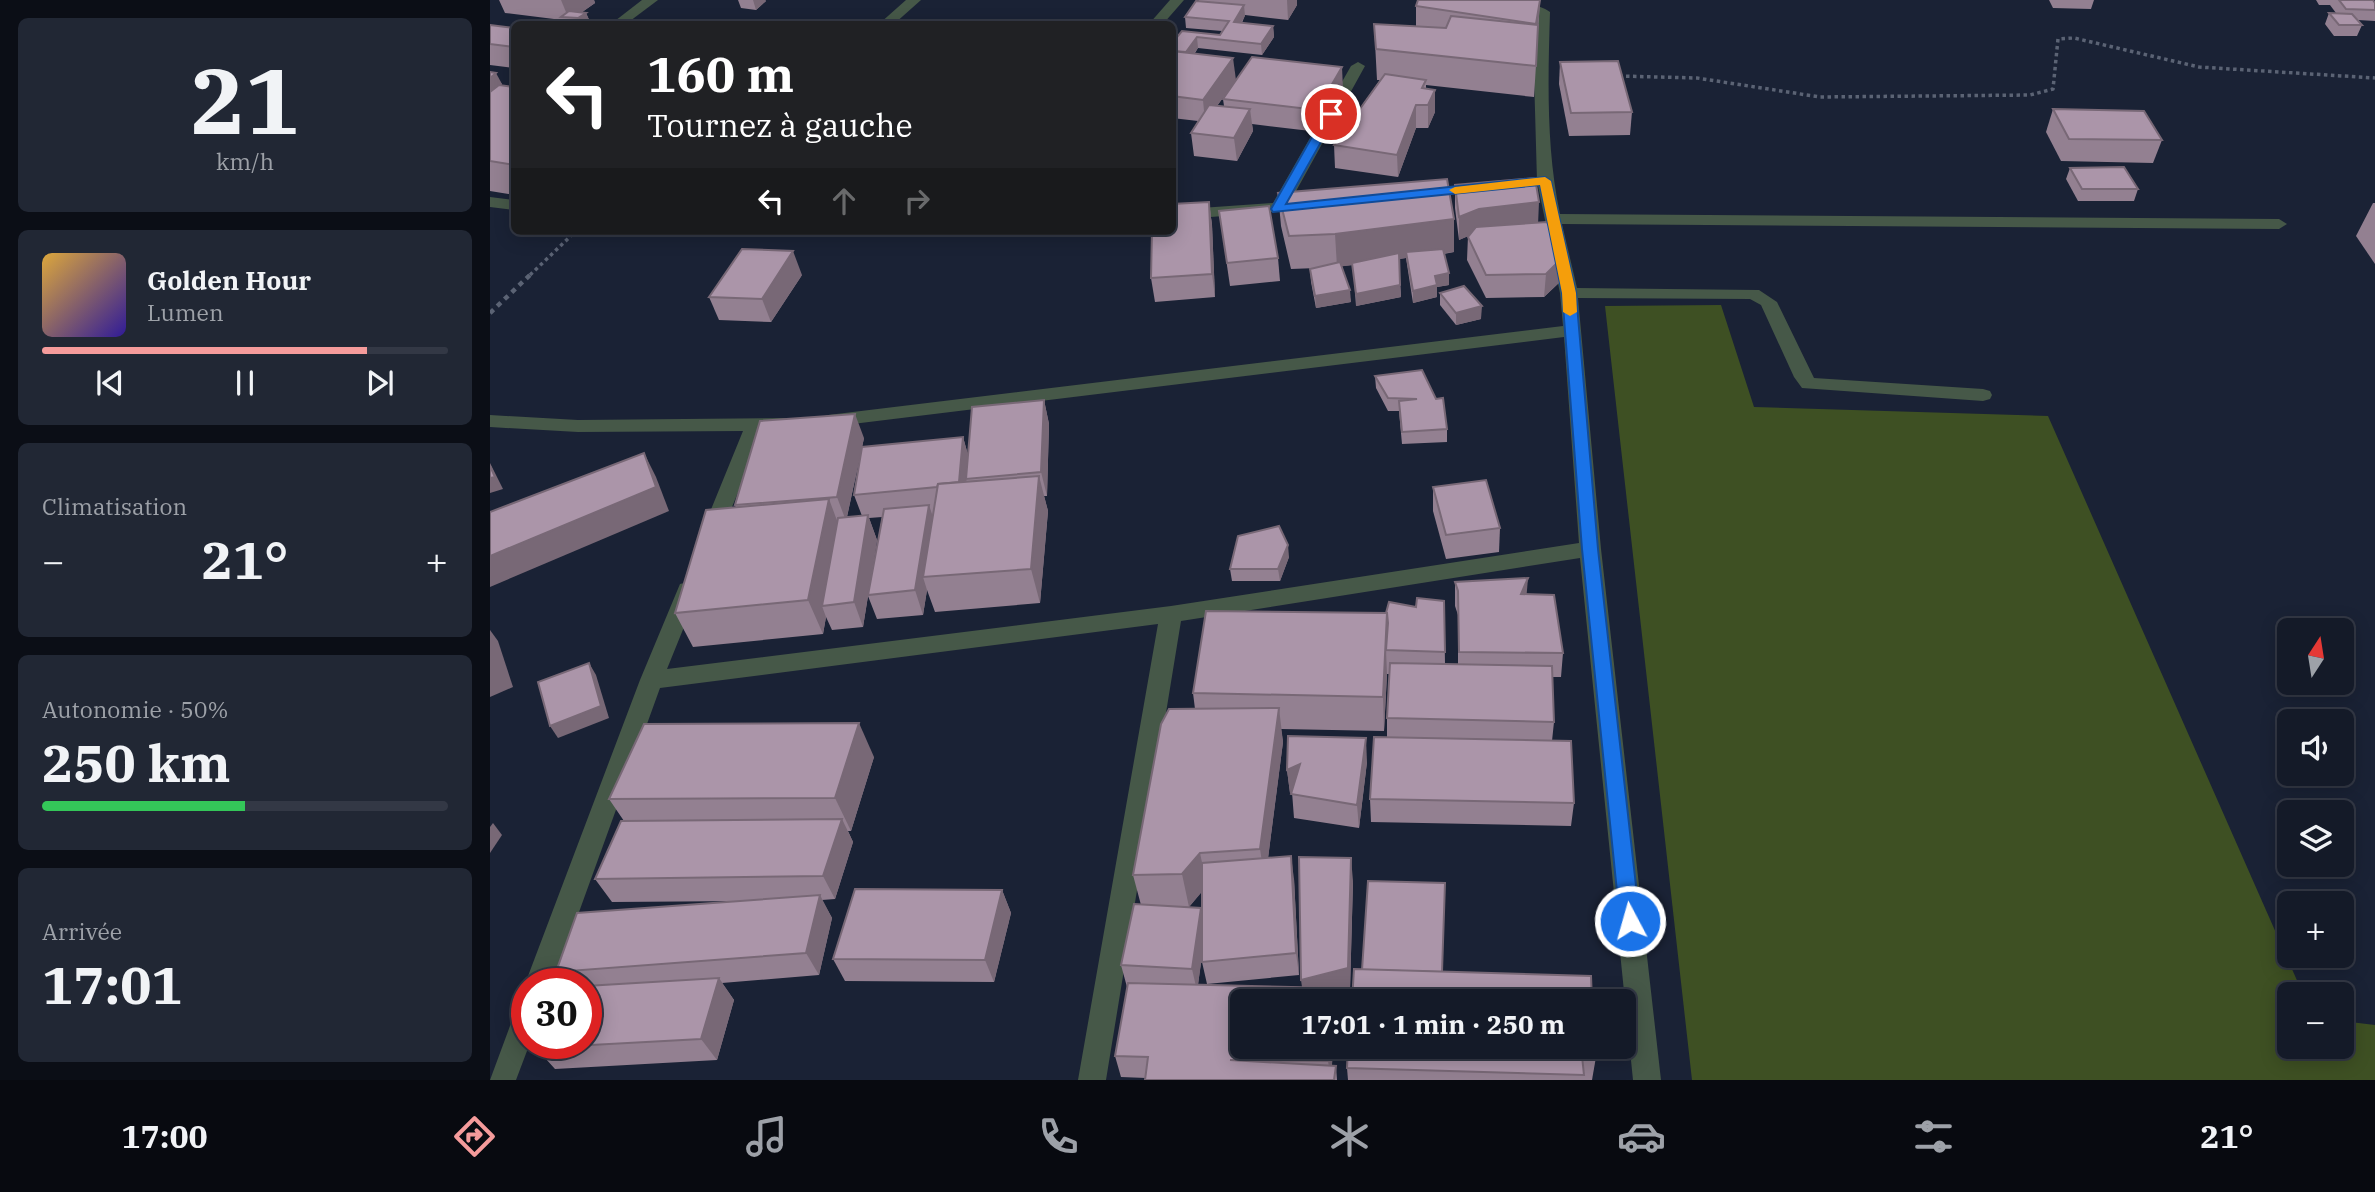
<!DOCTYPE html>
<html lang="fr">
<head>
<meta charset="utf-8">
<style>
  :root { --surface:#141a28; --page:#212734; --text:#f1f3f6; --muted:#9da1a8; --line:#333845; --accent:#f59b9b }
  body { margin:0; font-family:"IBM Plex Serif",serif; background:var(--page); color:var(--text); height:100vh; display:flex; flex-direction:column; font-size:26px; white-space:nowrap }
  * { box-sizing:border-box; margin:0 }
  p { font-size:23px; color:var(--muted) }
  .icon { flex:none; width:38px; height:38px; fill:none; stroke:currentColor; stroke-width:2; stroke-linecap:round; stroke-linejoin:round }
  .map { position:relative; flex:1; overflow:hidden }
  .side { display:flex; flex-direction:column; gap:18px; padding:18px; background:#0b0e16; width:490px }
  .side>* { flex:none }
  .hud { position:absolute; left:21px; top:21px; width:665px; height:214px; border-radius:10px; box-shadow:0 4px 18px #0003,0 0 0 2px var(--line); background:#202124; color:#fff; overflow:hidden }
  .needle { width:46px; rotate:12deg }
  .tools { position:absolute; left:1787px; top:618px; display:grid; gap:14px }
  .tools a { display:grid; place-items:center; width:77px; height:77px; border-radius:10px; background:var(--surface); box-shadow:0 4px 18px #0003,0 0 0 2px var(--line); font-size:35px }
  .speed { position:absolute; left:21px; top:968px; display:flex; gap:14px; font-size:35px; font-weight:700; text-align:center }
  .speed>* { display:grid; place-content:center; width:91px; height:91px; border-radius:50%; background:var(--surface); box-shadow:0 4px 18px #0003,0 0 0 2px var(--line); line-height:1 }
  .speed .limit { border:10px solid #d22; background:#fff; color:#111 }
  .pin { position:absolute; display:grid; place-items:center; width:60px; height:60px; color:#fff; margin:-30px; border:4px solid #fff; border-radius:50%; box-shadow:0 2px 7px #0007 }
  .me { position:absolute; width:77px; margin:-38px; rotate:354deg; stroke-linejoin:round; filter:drop-shadow(0 0 5px #0008) }
  .turn { display:flex; align-items:center; gap:24px; height:147px; padding:0 21px; font-size:32px }
  .turn .icon { width:91px; height:91px; stroke-width:2.5 }
  .turn b { display:block; font-size:49px; line-height:60px }
  .lanes { display:flex; align-items:center; height:66px; padding:0 21px; background:#0003; justify-content:center; gap:35px; direction:ltr }
  .lanes .off { opacity:.35 }
  .big { font-size:52px; font-weight:700; line-height:1.1 }
  .side .tile { flex:1; display:flex; flex-direction:column; justify-content:center; gap:10px; min-width:0; padding:0 24px; border-radius:10px; background:var(--page) }
  .side .dial { align-items:center; gap:0 }
  .dial b { font-size:91px; line-height:1 }
  .song { display:flex; align-items:center; gap:21px }
  .cover { width:84px; height:84px; border-radius:10px; background:linear-gradient(135deg,hsl(40 70% 55%),hsl(250 70% 35%)) }
  .played { height:7px; border-radius:4px; background:linear-gradient(90deg,var(--accent) 80%,var(--line) 80%) }
  .keys { display:flex; justify-content:space-around; direction:ltr }
  .heat { display:flex; justify-content:space-between; align-items:center; font-size:38px; direction:ltr }
  .charge { height:10px; border-radius:5px; background:linear-gradient(90deg,#34c759 50%,var(--line) 0) }
  .trip { position:absolute; left:740px; top:989px; width:406px; height:70px; border-radius:10px; background:var(--surface); box-shadow:0 4px 18px #0003,0 0 0 2px var(--line); font-weight:700; line-height:70px; text-align:center }
  .menu { display:flex; height:112px; justify-content:space-around; align-items:center; background:#080a10; color:var(--muted) }
  .menu .icon { width:49px; height:49px }
  .menu .current { color:var(--accent) }
  .menu b { font-size:32px; color:var(--text) }
  main { display:flex; flex:1; min-height:0 }
  .map>svg:first-child { display:block }
</style>
</head>
<body>
<main>
<section class="side">
<div class="tile dial"><b>21</b><p>km/h</p></div>
<div class="tile">
<div class="song"><i class="cover"></i><div><b>Golden Hour</b><p>Lumen</p></div></div>
<div class="played"></div>
<div class="keys"><svg class="icon" aria-label="previous" viewBox="0 0 24 24"><path d="M18 5L8 12l10 7zM5 5v14"/></svg><svg class="icon" aria-label="pause" viewBox="0 0 24 24"><path d="M8 5v14M16 5v14"/></svg><svg class="icon" aria-label="next" viewBox="0 0 24 24"><path d="M6 5l10 7-10 7zM19 5v14"/></svg></div>
</div>
<div class="tile"><p>Climatisation</p>
<div class="heat"><a>−</a><b class="big">21°</b><a>+</a></div>
</div>
<div class="tile"><p>Autonomie · 50%</p><b class="big">250 km</b><div class="charge"></div></div>
<div class="tile"><p>Arrivée</p><b class="big">17:01</b></div>
</section>
<div class="map">
<svg width="1885" height="1080" viewBox="0 0 1885 1080">
  <rect width="100%" height="100%" fill="#1a2235"/>
  <path fill="#3e5023" d="M1231,305l33,102 294,9 255,578h-14v52h53v-25l33,4v55h-683l-87,-774z"/>
  <g fill="none" stroke-linecap="round" stroke-linejoin="round">
    <g stroke="#5b6374" stroke-width="3.5" stroke-dasharray="3.5 3.5" stroke-linecap="butt">
      <path d="M1129,76l78,2 123,19 210,-2 23,-6 5,-50 16,-1 125,29 176,11"/>
      <path d="M40,275l46,-44"/>
    </g>
    <path stroke="#5b6374" stroke-width="4.5" stroke-dasharray="5 5" stroke-linecap="butt" d="M0,313l42,-40"/>
    <g fill="#465848" fill-rule="evenodd">
      <path d="M152,0h16l-32,24h-15z"/>
      <path d="M416,0h15l-27,24h-15z"/>
      <path d="M680,0h14l-21,24h-14z"/>
      <path d="M981,0c20,0 64,0 79,12 -2,67 -4,136 10,202l719,5 8,5 -8,5 -717,-5 15,64 182,2 18,12 37,76 169,11 7,2 2,4 -2,4 -7,2 -181,-13 -8,-11 -33,-72 -11,-6 -172,-1 23,251 60,531h-28l-53,-522 -399,63 -75,459h-28l80,-456 -498,64 -107,296h-26v3l-2,-3 115,-304 40,-96 8,-2 8,2 3,6 -32,79 504,-63 408,-63 -15,-206 -736,90 -7,-2 -3,-4 3,-4 7,-2 735,-89 -3,-33 -23,-112 -3,-106 2,-60 -58,-11z"/>
      <path d="M868,62l7,4 -75,136 22,1 2,3 -2,3 -140,11v-10l101,-7 78,-137z"/>
      <path d="M0,197l24,3v10l-24,-3z"/>
      <path d="M0,415l88,5 207,-2 7,2 3,4 -3,4 -29,3 -42,103 -3,5 -7,2 -7,-2 -3,-5 42,-103 -165,1 -88,-5z"/>
      <path d="M37,1003v40h3l-14,37h-26l27,-73z"/>
    </g>
  </g>
  <g fill="#938091" fill-rule="evenodd">
    <path d="M9,0h95l1,3 -13,9 4,1 5,11h-27l-2,-4 -57,-7z"/>
    <path d="M248,0h27l1,1 -10,9 -15,-2z"/>
    <path d="M709,0h98v5l-9,15 -43,-5 -3,8 31,3 1,11 -12,18 -64,-7 -3,5 41,27 -19,26h7l-1,-7 120,-10 -24,43 -67,-8 1,7 -16,30 -43,-5 -3,-23 7,-12 -26,-3v-75l10,-12 38,4 2,-4 -36,-3 -1,-11z"/>
    <path d="M928,0h122l-6,97 -108,-12v4l9,1v22l-7,16h-12l-18,49 -63,-9 -1,-23 46,-65h-3l-3,-56 42,2v-20z"/>
    <path d="M1559,0h45l-3,9 -38,-1z"/>
    <path d="M1826,0h57l2,3v18l-17,-1 4,5 -5,11h-23l-9,-12 4,-11h7l-6,-8h-11z"/>
    <path d="M0,25l24,3v40l-24,-3z"/>
    <path d="M1070,62l72,50 -2,23 -61,1 -10,-52z"/>
    <path d="M0,72l12,12 -1,1 13,2v108l-24,-4z"/>
    <path d="M1563,109l109,31 -9,23 -92,-2 -15,-29z"/>
    <path d="M1580,168l68,21 -4,12h-56l-12,-22z"/>
    <path d="M965,185l83,38 27,32 -2,24 -19,18 -58,1 -19,-38 1,-24 -9,4 -4,-32z"/>
    <path d="M788,193l176,59 -10,2 5,31 -12,2v10l-24,6 -7,-45 -7,1 2,38 -45,9 -3,-41 -11,1 9,36 -35,6 -5,-26 -1,-13 7,-1 -26,1 -10,-43z"/>
    <path d="M719,202l3,23 3,72 -60,5 -4,-24z"/>
    <path d="M1883,203h2v61l-19,-28z"/>
    <path d="M729,211l59,47 2,23 -50,5z"/>
    <path d="M312,275l-31,47 -52,-2 -10,-23z"/>
    <path d="M950,293l41,26 -25,6 -16,-20z"/>
    <path d="M932,370l25,59v13l-45,2 -3,-33h-11l-12,-23 -1,-12z"/>
    <path d="M554,400l5,24 -2,72h-3l4,15 -8,92 -105,9 -8,-22 -4,25 -46,4 -9,-23 -5,31 -31,3 -6,-13 -3,17 -130,13 -18,-34 61,-105 -1,-3 129,-67 -17,79 15,-1 -8,-21 109,-58 5,18zM392,517l-10,56 5,-33 -8,-22z"/>
    <path d="M943,487l67,41 -1,24 -53,7 -13,-48z"/>
    <path d="M799,557l-9,24h-48l-2,-12z"/>
    <path d="M965,582l72,12 36,59 -2,24h-9l2,45 -2,19 22,62 -3,23 -200,-4 -1,-23 17,-61v-20l3,-44h-3l-3,57 -103,-2 2,13 -15,116 26,21 5,96 -92,9 -5,-22v-8l-4,31 104,2 51,-106 -3,109 -16,4 1,7h-3l-90,45h91l-1,19 4,1 1,14h-192l1,-2 -25,-1 -6,-21 12,-69 -6,-22 20,-60 -8,-30 62,-166 -2,-16 193,-80 58,-12 1,63h13v-49l-3,-9zM712,891v22l-1,-5 -12,-1z"/>
    <path d="M384,757l-23,74h-3l5,11 -18,57 -13,1 10,18 -13,57 -97,8 12,17 -17,60 -162,9 -19,-21 50,-5v-59h-21l-9,-12 192,-71 -136,1 -17,-23 29,-58 -15,-22z"/>
    <path d="M877,762l-8,66 -65,-10 -2,-26 -2,1 -3,-23z"/>
    <path d="M512,890l9,23 -17,69 -149,-1 -12,-22z"/>
    <path d="M858,1046l248,11 -4,23h-244l-1,-12z"/>
  </g>
  <g fill="#786876">
    <path d="M71,0h33l1,3 -21,15 -6,-1z"/>
    <path d="M263,0h12l1,1 -10,9z"/>
    <path d="M797,0h10v5l-9,15z"/>
    <path d="M1050,0l-1,16 -4,29 1,-21z"/>
    <path d="M754,5l1,11 -10,17 -1,-11z"/>
    <path d="M96,13l5,11h-10l-3,-6z"/>
    <path d="M783,26l1,11 -12,18 -1,-11z"/>
    <path d="M707,37l1,11 -16,22 -1,-11z"/>
    <path d="M743,58l3,22 -31,42 -2,-22z"/>
    <path d="M852,67l1,22 -24,43 -2,-22z"/>
    <path d="M6,73l6,11 -12,10v-16z"/>
    <path d="M945,90v22l-7,16v-23z"/>
    <path d="M926,105v23l-18,49 -1,-22z"/>
    <path d="M760,109l3,22 -16,30 -3,-23z"/>
    <path d="M719,202l3,23 3,72 -3,-23z"/>
    <path d="M1049,202l-1,23 -60,7 -19,8v-23l20,-8z"/>
    <path d="M964,219v33l-47,6 -1,-6v6l-69,9 -2,-33z"/>
    <path d="M303,251l9,24 -31,47 -9,-23z"/>
    <path d="M1075,255l-2,24 -19,18 2,-23z"/>
    <path d="M959,273v12l-12,2v10l-24,6v-12l22,-15z"/>
    <path d="M910,285l1,12 -45,9v-12z"/>
    <path d="M860,290l1,12 -35,6 -1,-12z"/>
    <path d="M992,306l-1,13 -25,6v-12z"/>
    <path d="M554,400l5,24 -2,72 -6,-24z"/>
    <path d="M365,414l9,24 -18,83 -9,-24z"/>
    <path d="M473,437l7,25 -4,17 2,6h-10z"/>
    <path d="M154,453l12,24 13,34 -179,76v-31z"/>
    <path d="M0,463l13,26 -13,4z"/>
    <path d="M549,476l9,35 -8,92 -9,-34z"/>
    <path d="M339,499l13,35 -20,72 4,11 -3,17 -15,-34z"/>
    <path d="M439,505l8,24 -14,48 4,13 -4,25 -8,-25z"/>
    <path d="M378,515l9,25 -14,87 -9,-25z"/>
    <path d="M798,545l1,12 -9,24 -2,-12z"/>
    <path d="M1038,578l-2,24 -5,-8z"/>
    <path d="M897,613l-1,37 1,24 -3,57 -1,-34z"/>
    <path d="M0,630l8,11 15,46 -23,10z"/>
    <path d="M99,663l7,12 13,43 -51,20 -8,-12z"/>
    <path d="M789,708l4,34 -18,140 -5,-33z"/>
    <path d="M369,723l15,34 -23,74 -16,-33z"/>
    <path d="M876,738l1,24 -8,66 -2,-23z"/>
    <path d="M810,764l2,23 -12,6 -3,-23z"/>
    <path d="M352,819l11,23 -18,57 -12,-23z"/>
    <path d="M3,823l9,12 -12,18v-26z"/>
    <path d="M710,853l7,33 -18,21 -7,-33z"/>
    <path d="M801,856l3,23 5,96 -3,-22z"/>
    <path d="M861,858l2,23 -3,109 -16,4 1,7h-31l-3,-21z"/>
    <path d="M512,890l9,23 -17,69 -9,-22z"/>
    <path d="M330,895l12,23 -13,57 -13,-22z"/>
    <path d="M711,908l5,22 -9,61 -5,-22z"/>
    <path d="M229,978l15,22 -17,60 -16,-21z"/>
    <path d="M839,1046h4l-2,34 -3,-19z"/>
  </g>
  <g fill="#ab95a9" stroke="#786876" stroke-width="2">
    <path d="M928,0h122l-4,24 -120,-18z"/>
    <path d="M1849,0h34l2,3v7l-29,-1z"/>
    <path d="M706,1l48,4 -10,17 39,4 -12,18 -64,-7 -11,15 -14,-1v-8l10,-12 38,4 9,-14 -44,-4z"/>
    <path d="M79,11l17,2 -8,5 -17,-1z"/>
    <path d="M1839,13l23,1 10,11h-23z"/>
    <path d="M961,16l87,9 -2,41 -160,-17 -2,-25 72,4z"/>
    <path d="M0,25l24,3v19l-24,-3z"/>
    <path d="M682,51l61,7 -30,42 -31,-4z"/>
    <path d="M762,57l90,10 -25,43 -94,-11z"/>
    <path d="M1128,61l14,51 -61,1 -11,-51z"/>
    <path d="M0,72l6,1 -6,5z"/>
    <path d="M895,74l41,6 -4,8 13,2 -7,15h-12l-19,50 -63,-10z"/>
    <path d="M9,85l15,2v78l-24,-4v-69z"/>
    <path d="M719,105l41,4 -16,29 -43,-5z"/>
    <path d="M1563,109l91,2 18,29 -93,-1z"/>
    <path d="M1634,167l14,22h-56l-12,-21z"/>
    <path d="M1045,178l4,24 -60,7 -20,8 -4,-32z"/>
    <path d="M957,179l7,40 -119,15 -46,2 -11,-43z"/>
    <path d="M719,202l3,72 -61,4 1,-47h20v-27z"/>
    <path d="M779,206l9,52 -51,5 -8,-52z"/>
    <path d="M1057,222l18,33 -19,19 -60,1 -18,-38 8,-10z"/>
    <path d="M252,249l51,2 -31,48 -53,-2z"/>
    <path d="M953,249l6,24 -14,3 2,9 -24,6 -7,-39z"/>
    <path d="M909,253l1,32 -44,9 -4,-31z"/>
    <path d="M850,262l10,28 -35,6 -5,-27z"/>
    <path d="M974,286l18,20 -26,7 -16,-20z"/>
    <path d="M932,370l14,29 7,-1 4,31 -45,3 -3,-31 18,-2 -29,-1 -13,-22z"/>
    <path d="M554,400l-3,72 -75,7 6,-72z"/>
    <path d="M365,414l-18,83 -102,8 25,-84z"/>
    <path d="M473,437l-4,45 -21,2 -1,3 -83,8 8,-48z"/>
    <path d="M154,453l12,34 -166,69v-44z"/>
    <path d="M0,466l5,11 -5,1z"/>
    <path d="M549,476l-8,93 -108,8 15,-93z"/>
    <path d="M996,480l14,48 -54,7 -13,-48z"/>
    <path d="M339,499l-21,101 -133,13 31,-103z"/>
    <path d="M439,505l-14,85 -47,5 16,-86z"/>
    <path d="M378,515l-14,87 -32,4 16,-88z"/>
    <path d="M789,526l9,19 -10,24h-48l8,-33z"/>
    <path d="M1038,578l-7,16 33,1 9,58 -104,-1 -1,-61 -3,-9z"/>
    <path d="M927,598l27,3 1,51 -59,-2 2,-27 -1,-10h-1l3,-11 27,5z"/>
    <path d="M716,611l181,2 -4,84 -190,-4z"/>
    <path d="M99,663l12,43 -51,20 -12,-44z"/>
    <path d="M900,663l162,3 2,56 -167,-4z"/>
    <path d="M789,708l-19,141 -60,4 -18,21 -49,1 28,-151 8,-15z"/>
    <path d="M369,723l-24,75 -226,1 35,-75z"/>
    <path d="M798,736l78,2 -9,67 -66,-11 9,-30 -13,6z"/>
    <path d="M884,737l197,4 3,62 -204,-4z"/>
    <path d="M352,819l-19,57 -228,3 26,-58z"/>
    <path d="M801,856l5,97 -94,9v-99z"/>
    <path d="M809,857l52,1 -3,110 -47,12z"/>
    <path d="M878,881l77,2 -3,89 -80,-2z"/>
    <path d="M365,889l147,1 -17,70 -152,-1z"/>
    <path d="M330,895l-14,58 -250,19 21,-59z"/>
    <path d="M644,904l67,4 -9,61 -71,-4z"/>
    <path d="M864,969l237,7 1,25h-240z"/>
    <path d="M229,978l-18,61 -165,9 1,-5h49v-57z"/>
    <path d="M638,983l205,5 -1,13h-90v45h87l-1,15 -98,-1 106,6 -2,14h-189l3,-23 -33,-1z"/>
    <path d="M858,1046h247l1,11 -14,-1 2,19 -237,-7z"/>
  </g>
  <path fill="#1a73e8" stroke="#114b97" stroke-width="2" d="M841,111l6,3 -51,90 259,-27 6,4 25,112 22,256 42,372 -3,6 -7,3 -7,-3 -3,-6 -38,-372 -20,-256 -22,-108 -267,27 -2,-3 54,-95z"/>
  <path fill="#f59e0b" d="M1055,177l6,4 25,112 1,19 -7,4 -7,-4 -1,-19 -22,-108 -85,9 -6,-4 6,-3z"/>
</svg>
<div class="tools">
<a><svg class="needle" viewBox="-14 -14 28 28"><path d="M0-13l5 13h-10z" fill="#e53935"/><path d="M0 13l5-13h-10z" fill="#9da1a8"/></svg></a>
<a><svg class="icon" aria-label="sound" viewBox="0 0 24 24"><path d="M4 9h4l5-4v14l-5-4H4zM17 9q2 3 0 6"/></svg></a>
<a><svg class="icon" aria-label="layers" viewBox="0 0 24 24"><path d="M12 4l9 5-9 5-9-5zM3 14l9 5 9-5"/></svg></a>
<a>+</a>
<a>−</a>
</div>
<div class="speed"><div class="limit">30</div></div>
<div class="pin" style="left:841px;top:114px;background:#d93025"><svg class="icon" aria-label="arrive" viewBox="0 0 24 24"><path d="M6 21V4h12l-3 4 3 4H6"/></svg></div>
<svg class="me" style="left:1140px;top:921px" viewBox="-20 -20 40 40"><circle r="17" fill="#1a73e8" stroke="#fff" stroke-width="3"/><path d="M0-11L8 9 0 5-8 9z" fill="#fff"/></svg>
<div class="trip">17:01 · 1 min · 250 m</div>
<div class="hud">
<div class="turn"><svg class="icon" aria-label="left" viewBox="0 0 24 24"><path d="M17 20v-9H6M10 6l-5 5 5 5"/></svg><div><b>160 m</b>Tournez à gauche</div></div>
<div class="lanes"><svg class="icon" aria-label="left" viewBox="0 0 24 24"><path d="M17 20v-9H6M10 6l-5 5 5 5"/></svg><svg class="icon off" aria-label="ahead" viewBox="0 0 24 24"><path d="M12 20V5M6 11l6-6 6 6"/></svg><svg class="icon off" aria-label="right" viewBox="0 0 24 24"><path d="M7 20v-9h11M14 6l5 5-5 5"/></svg></div>
</div>
</div>
</main>
<nav class="menu">
<b>17:00</b>
<svg class="icon current" aria-label="directions" viewBox="0 0 24 24"><path d="M12 3l9 9-9 9-9-9zM9 14v-3h6M13 9l2 2-2 2"/></svg>
<svg class="icon" aria-label="music" viewBox="0 0 24 24"><path d="M9 18V5l10-2v13"/><circle cx="6" cy="18" r="3"/><circle cx="16" cy="16" r="3"/></svg>
<svg class="icon" aria-label="phone" viewBox="0 0 24 24"><path d="M5 4h4l2 5-3 2q2 4 5 5l2-3 5 2v4C11 20 4 13 5 4z"/></svg>
<svg class="icon" aria-label="climate" viewBox="0 0 24 24"><path d="M12 3v18M4 7l16 10M4 17L20 7"/></svg>
<svg class="icon" aria-label="car" viewBox="0 0 24 24"><path d="M5 17H2v-5l4-1 3-4h7l3 4 3 1v5h-3M9 17h6M6 11h13"/><circle cx="7" cy="17" r="2"/><circle cx="17" cy="17" r="2"/></svg>
<svg class="icon" aria-label="filters" viewBox="0 0 24 24"><path d="M4 7h16M4 17h16"/><circle cx="9" cy="7" r="2"/><circle cx="15" cy="17" r="2"/></svg>
<b>21°</b>
</nav>
</body>
</html>
